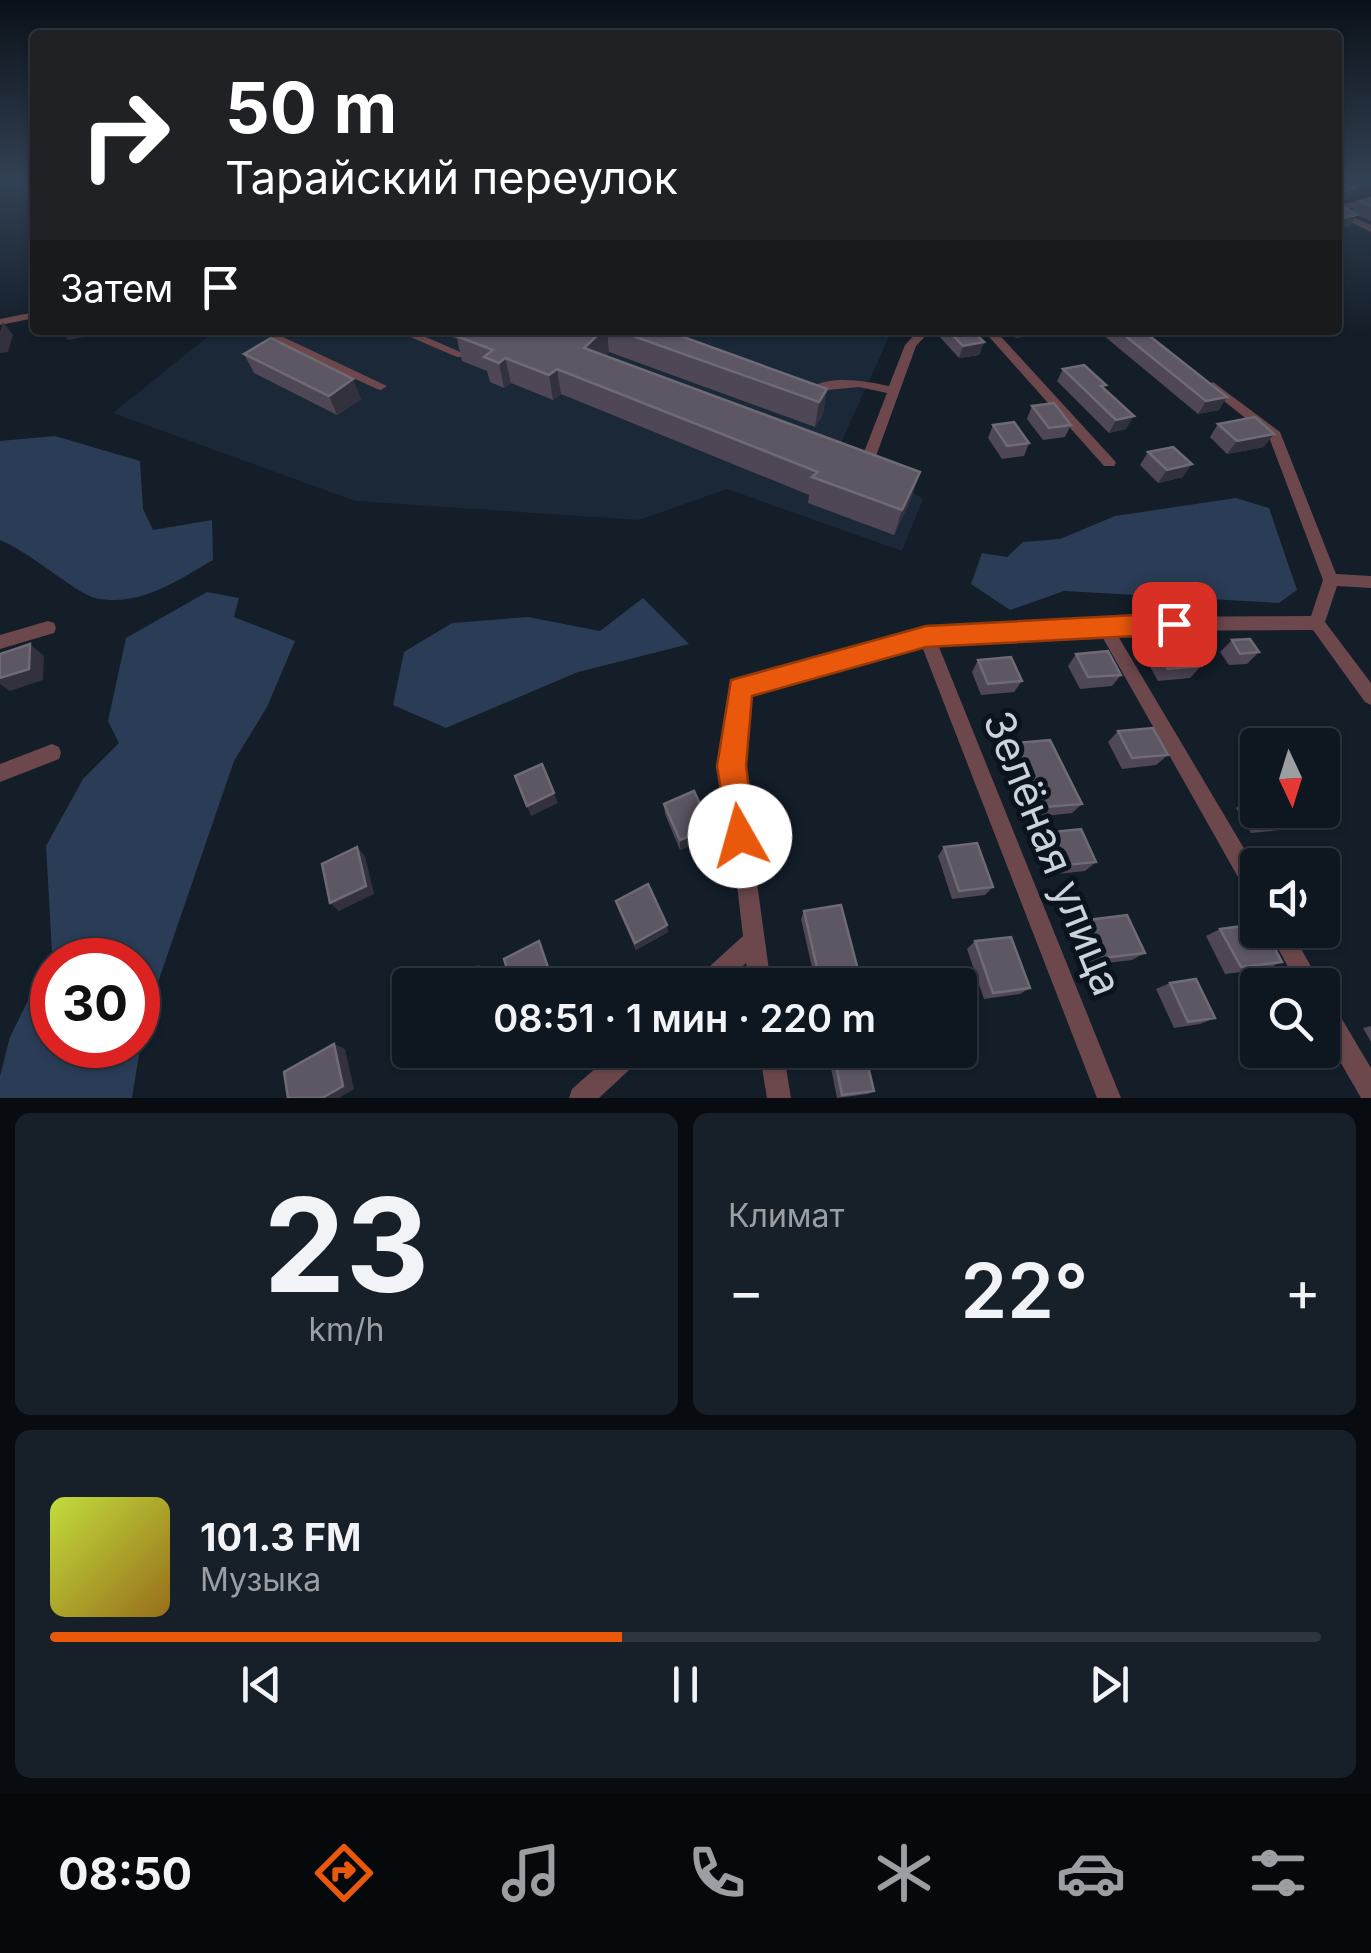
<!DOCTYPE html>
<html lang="ru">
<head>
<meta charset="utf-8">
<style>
  :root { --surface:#0e161f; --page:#171f28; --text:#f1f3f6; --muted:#9b9fa4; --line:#2e353d; --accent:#ea580c }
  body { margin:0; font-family:Inter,sans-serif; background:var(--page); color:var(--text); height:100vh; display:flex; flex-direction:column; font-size:38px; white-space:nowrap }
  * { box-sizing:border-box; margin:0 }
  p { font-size:32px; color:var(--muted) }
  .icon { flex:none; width:55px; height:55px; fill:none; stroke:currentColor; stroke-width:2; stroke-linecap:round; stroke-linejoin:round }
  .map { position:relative; height:1098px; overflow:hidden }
  .sheet { display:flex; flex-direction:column; gap:15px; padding:15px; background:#080c11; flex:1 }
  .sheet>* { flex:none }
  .hud { position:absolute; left:30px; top:30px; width:1312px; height:305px; border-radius:10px; box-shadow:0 2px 8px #0004,0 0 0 2px var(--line); background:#202124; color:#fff; overflow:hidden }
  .needle { width:65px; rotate:176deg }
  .controls { position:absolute; left:1240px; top:728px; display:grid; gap:20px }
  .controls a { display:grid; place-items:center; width:100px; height:100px; border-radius:10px; background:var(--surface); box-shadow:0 2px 8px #0004,0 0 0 2px var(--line); font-size:50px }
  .speed { position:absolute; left:30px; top:938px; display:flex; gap:20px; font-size:50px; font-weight:700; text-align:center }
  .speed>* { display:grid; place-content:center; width:130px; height:130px; border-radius:50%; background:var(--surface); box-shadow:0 2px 8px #0004,0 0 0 2px var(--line); line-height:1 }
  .speed .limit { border:15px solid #d22; background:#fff; color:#111 }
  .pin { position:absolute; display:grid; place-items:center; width:85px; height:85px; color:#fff; margin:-42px; border-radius:20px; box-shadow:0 5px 15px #0006 }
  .me { position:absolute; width:110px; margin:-55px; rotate:353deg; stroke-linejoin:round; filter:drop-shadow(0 0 8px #0008) }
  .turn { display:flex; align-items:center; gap:35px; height:210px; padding:0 30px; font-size:45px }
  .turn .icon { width:130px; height:130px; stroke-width:2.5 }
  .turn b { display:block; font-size:70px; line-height:85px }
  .then { display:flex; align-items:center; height:95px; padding:0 30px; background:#0003; gap:20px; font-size:38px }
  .big { font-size:75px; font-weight:600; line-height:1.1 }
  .sheet .card { flex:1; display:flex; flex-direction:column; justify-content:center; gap:15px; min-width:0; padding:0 35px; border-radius:15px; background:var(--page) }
  .sheet .dial { align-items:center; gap:0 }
  .dial b { font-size:130px; line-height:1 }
  .song { display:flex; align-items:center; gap:30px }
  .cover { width:120px; height:120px; border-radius:15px; background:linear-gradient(135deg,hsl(70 70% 55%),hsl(40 70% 35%)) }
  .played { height:10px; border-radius:5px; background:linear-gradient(90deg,var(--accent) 45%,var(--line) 45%) }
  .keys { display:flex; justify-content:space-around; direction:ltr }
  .heat { display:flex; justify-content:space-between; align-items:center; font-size:55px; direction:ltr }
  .sheet .tiles { flex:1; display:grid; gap:15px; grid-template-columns:1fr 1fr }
  .card:last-child { grid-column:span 2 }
  .trip { position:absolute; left:392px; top:968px; width:585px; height:100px; border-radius:10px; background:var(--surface); box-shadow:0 2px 8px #0004,0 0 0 2px var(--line); font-weight:600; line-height:100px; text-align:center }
  .tab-bar { display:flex; height:160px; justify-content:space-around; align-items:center; background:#06090c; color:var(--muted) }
  .tab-bar .icon { width:70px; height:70px }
  .tab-bar .selected { color:var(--accent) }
  .tab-bar b { font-size:45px; color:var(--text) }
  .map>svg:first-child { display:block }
</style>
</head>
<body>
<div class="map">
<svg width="1371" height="1098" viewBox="0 0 1371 1098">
  <rect width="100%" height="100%" fill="#131e29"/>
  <path fill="#1a2838" d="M216,330h676l-51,113 82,56 -21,52 -175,-62 -88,31 -284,-19 -242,-88z"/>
  <g fill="#2a3c56" fill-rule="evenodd">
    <path d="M55,436l85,25 3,48 10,21 59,-10 1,40c-35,20 -74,48 -118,38 -19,-5 -67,-47 -95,-58v-99z"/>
    <path d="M1236,498l33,10 28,82 -18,13 -215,-12 -54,19 -39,-26 11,-31 25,4 16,-15 37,-3 55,-23z"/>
    <path d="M207,592l32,6 -5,19 61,24 -28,66 -33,54 -90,262 -12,75h-132v-22l10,-39 42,-85 -6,-106 37,-67 36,-36 -11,-22 18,-83zM138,960v85h-86v-85z"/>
    <path d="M643,598l46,46 -111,28 -132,56 -53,-23 11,-53 48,-29 76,-6 72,14z"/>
  </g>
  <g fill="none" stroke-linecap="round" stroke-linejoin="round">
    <g fill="#6c484c" fill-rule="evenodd">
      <path d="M1371,198v6l-32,7 32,14v7l-33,-16v-11z"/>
      <path d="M35,312v6l-35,7v-6z"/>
      <path d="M271,330h12v7l104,49 -6,4 -4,-1 -104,-48z"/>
      <path d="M394,330h16l57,25 -2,2h-8z"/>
      <path d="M919,330h12l-15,16 -45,124 -2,3h-10l-2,-3 30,-77 -28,-6 -42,4 -6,-4c23,-12 54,-6 78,-1l16,-41z"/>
      <path d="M983,330h12l119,130 2,3 -2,3h-10z"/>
      <path d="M1213,382l67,50 56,142 35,2v12l-34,-2 -12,36 46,61v22l-6,-3 -52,-72 -198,1 143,241v31l-7,-3 -152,-269 -162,11 184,456h-24l-176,-454 -173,50 -7,72 30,219h-22l-3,-22 -23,22h-28l3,-8 45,-41 -20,-170 11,-82 192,-55 177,-12 208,-1 12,-36 -54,-143 -60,-48 -2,-3z"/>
      <path d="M48,621l6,2 2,5 -2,5 -54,16v-14z"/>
      <path d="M52,744l7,3 2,6 -2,6 -59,23v-18z"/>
      <path d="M1268,930h23l30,55h-23z"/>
      <path d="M1322,996l8,3 41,69v30h-10l-39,-68z"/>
      <path d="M616,1050h30l-4,8 -43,40h-30l3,-9z"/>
      <path d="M759,1050h24l8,48h-24z"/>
    </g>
  </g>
  <g fill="#4f4755">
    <path d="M1338,180l11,19 -8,2v4l10,7 8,-11 12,-3v23l-16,-7 2,1 -7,11 -12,2z"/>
    <path d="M434,330h230l163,59 -4,25 -8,13 -206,-75 -4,4 307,141 -18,38 -86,-32 1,-8 -248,-101 -8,6 -42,-17 -7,5 -14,-6 -3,-11 -25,-10 -5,-22z"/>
    <path d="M940,330h32l12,12 -5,13 -20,3 -20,-22z"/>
    <path d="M1008,330h30l-2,5 -20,3z"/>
    <path d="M1097,330h45l77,80 -21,4z"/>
    <path d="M244,354l117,45 -24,16 -83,-42z"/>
    <path d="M1063,369l63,60 -17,4 -52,-52z"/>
    <path d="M1032,406l39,19 -6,12 -22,3 -16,-21z"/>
    <path d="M1218,424l46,23 -37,7 -17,-17z"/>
    <path d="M993,425l36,18 -5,13 -22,3 -14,-21z"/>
    <path d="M1148,452l35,25 -25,6 -18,-18z"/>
    <path d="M1232,640l27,12 -12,12 -18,1 -9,-13z"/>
    <path d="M1154,646l47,20 -11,12 -32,3 -13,-23z"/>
    <path d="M1076,654l45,21 -9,11 -32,3 -12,-23z"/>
    <path d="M978,660l44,21 -8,11 -33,3 -9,-23z"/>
    <path d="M1118,731l50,24 -12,10 -34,4 -14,-27z"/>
    <path d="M1015,743l67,61 -10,9 -36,4 -29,-63z"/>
    <path d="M1250,798l46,22 -15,10 -30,3 -15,-25z"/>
    <path d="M664,804l47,23 -1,10 -30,13 -15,-36z"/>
    <path d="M1043,833l53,29 -11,9 -38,4 -13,-33z"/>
    <path d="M944,847l49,40 -8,8 -33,4 -14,-43z"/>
    <path d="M616,901l52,31 -32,18 -18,-41z"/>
    <path d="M804,911l58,74h-46l-15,-66z"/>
    <path d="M1087,920l58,33 -13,7 -41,5 -15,-38z"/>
    <path d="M1220,929l62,33 -16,7 -41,5 -19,-38z"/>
    <path d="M975,941l55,47 -10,6 -36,5 -17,-50z"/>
    <path d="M1170,983l45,35 -15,6 -26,4 -18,-39z"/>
    <path d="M1371,1026v16l-8,-14z"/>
    <path d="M831,1050h33l10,41 -6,3 -31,4 -9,-45z"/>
  </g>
  <g fill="#32313d">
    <path d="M1356,188l-7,11 -11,3 4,-10z"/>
    <path d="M1357,215l-7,11 -12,2v-9z"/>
    <path d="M3,322l10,13 -5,17 -8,1v-21z"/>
    <path d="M61,330h34l-1,5 -26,5z"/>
    <path d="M603,330h4l2,22 -22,21 -3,-25z"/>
    <path d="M1019,330h19l-2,5 -20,3z"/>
    <path d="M984,342l-5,13 -20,3 4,-12z"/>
    <path d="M505,358l6,25 -7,5 -5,-25z"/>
    <path d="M557,369l4,25 -8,6 -4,-25z"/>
    <path d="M353,379l8,20 -24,16 -8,-19z"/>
    <path d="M827,389l-4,25 -8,13 4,-25z"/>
    <path d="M1227,397l-8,13 -21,4 8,-13z"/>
    <path d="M1134,416l-8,13 -17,4 7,-13z"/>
    <path d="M1274,434l-10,13 -37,7 10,-13z"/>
    <path d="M1192,464l-9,13 -25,6 9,-13z"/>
    <path d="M920,472l-8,25 -18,38 8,-25z"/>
    <path d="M30,644l14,12 -1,24 -33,11 -10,-7v-6z"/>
    <path d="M554,793l4,10 -27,13 -4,-10z"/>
    <path d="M711,827l-1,10 -30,13v-10z"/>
    <path d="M357,847l8,9 9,38 -35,17 -9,-8z"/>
    <path d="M667,925l1,7 -32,18 -1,-7z"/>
    <path d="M478,967l6,7 3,11h-3z"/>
    <path d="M334,1044l11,5 9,40 -15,9h-17z"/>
  </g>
  <g fill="#5d5663" stroke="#6e6a76" stroke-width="2.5">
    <path d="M1338,180l18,8 -14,4 -1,13 16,10 -19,4z"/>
    <path d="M1371,198v8l-12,-5z"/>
    <path d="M464,330h139l-19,18 336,124 -18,38 -90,-33 6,-5 -261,-103 -8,6 -44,-17 -6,5 -15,-6 9,-7 -37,-14z"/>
    <path d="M616,330h48l163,59 -8,13z"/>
    <path d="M948,330h24l12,12 -21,4z"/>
    <path d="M1118,330h24l85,67 -21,4z"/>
    <path d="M271,338l82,41 -24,17 -85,-42z"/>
    <path d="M1084,365l22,20 -5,1 33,30 -18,4 -53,-51z"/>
    <path d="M1054,403l17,22 -22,3 -17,-22z"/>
    <path d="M1255,417l19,17 -37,7 -19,-17z"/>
    <path d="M1014,422l15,21 -22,3 -14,-21z"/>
    <path d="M1173,447l19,17 -25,6 -19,-18z"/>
    <path d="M1250,639l9,13 -19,2 -8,-14z"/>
    <path d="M1186,643l15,23 -33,3 -14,-23z"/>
    <path d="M30,644l-1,25 -29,9v-24z"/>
    <path d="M1108,651l13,24 -33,2 -12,-23z"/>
    <path d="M1011,657l11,24 -34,3 -10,-24z"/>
    <path d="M1153,728l15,27 -36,3 -14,-27z"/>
    <path d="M1050,740l32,64 -37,3 -30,-64z"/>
    <path d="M542,764l12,29 -27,13 -12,-30z"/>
    <path d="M694,791l17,36 -31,13 -16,-36z"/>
    <path d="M1258,797v13h31l7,10 -31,4 -15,-26z"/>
    <path d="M1081,829l15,33 -40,4 -13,-33z"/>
    <path d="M977,843l16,44 -34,4 -15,-44z"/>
    <path d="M357,847l9,39 -36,17 -8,-39z"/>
    <path d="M648,884l19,41 -32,18 -19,-42z"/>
    <path d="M841,905l21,80h-41l-17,-74z"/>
    <path d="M1127,915l18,38 -42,5 -16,-38z"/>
    <path d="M1258,924v6h7l17,32 -41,5 -21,-38z"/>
    <path d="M1011,937l19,51 -37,5 -18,-52z"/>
    <path d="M539,941l15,44h-42l-8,-26z"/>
    <path d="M478,967l6,18h-39z"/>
    <path d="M1196,979l19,39 -27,4 -18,-39z"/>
    <path d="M334,1044l9,42 -21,12h-34l-4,-26z"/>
    <path d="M833,1050h31l10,41 -32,4z"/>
  </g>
  <linearGradient id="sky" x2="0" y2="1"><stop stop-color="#0a1017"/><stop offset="0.54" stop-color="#334154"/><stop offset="1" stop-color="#334154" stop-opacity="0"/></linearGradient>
  <rect width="1371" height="333" fill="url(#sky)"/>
  <path fill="#ea580c" stroke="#983908" stroke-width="2.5" d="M1174,613l13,11 -13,10 -248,13 -174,49 -6,70 9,70 -4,11 -11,4 -10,-4 -13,-81 14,-86 195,-54z"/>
  <g text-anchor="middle" stroke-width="10" stroke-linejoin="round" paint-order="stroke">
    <g font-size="42" fill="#cbd2da" stroke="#0a141f">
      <text transform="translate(1053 853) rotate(68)" y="15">Зелёная улица</text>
    </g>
  </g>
</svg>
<div class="controls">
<a><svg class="needle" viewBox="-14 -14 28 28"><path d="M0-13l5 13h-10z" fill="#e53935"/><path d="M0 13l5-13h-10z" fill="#9b9fa4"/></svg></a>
<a><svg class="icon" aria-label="sound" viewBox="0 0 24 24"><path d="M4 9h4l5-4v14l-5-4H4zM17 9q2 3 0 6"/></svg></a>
<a><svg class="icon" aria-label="search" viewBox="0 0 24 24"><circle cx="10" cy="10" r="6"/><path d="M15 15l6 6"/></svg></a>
</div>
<div class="speed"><div class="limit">30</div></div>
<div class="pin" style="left:1174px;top:624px;background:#d93025"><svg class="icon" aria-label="arrive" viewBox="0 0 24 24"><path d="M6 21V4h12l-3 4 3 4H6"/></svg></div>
<svg class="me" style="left:740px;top:836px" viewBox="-20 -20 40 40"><circle r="19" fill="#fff"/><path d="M0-13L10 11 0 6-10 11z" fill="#ea580c"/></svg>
<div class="trip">08:51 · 1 мин · 220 m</div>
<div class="hud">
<div class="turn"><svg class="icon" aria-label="right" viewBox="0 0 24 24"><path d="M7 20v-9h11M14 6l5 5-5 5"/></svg><div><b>50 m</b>Тарайский переулок</div></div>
<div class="then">Затем<svg class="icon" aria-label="arrive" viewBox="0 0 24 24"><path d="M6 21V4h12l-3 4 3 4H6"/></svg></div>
</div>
</div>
<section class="sheet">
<div class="tiles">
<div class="card dial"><b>23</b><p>km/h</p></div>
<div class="card"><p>Климат</p>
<div class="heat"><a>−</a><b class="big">22°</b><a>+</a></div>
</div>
<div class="card">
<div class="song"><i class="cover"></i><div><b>101.3 FM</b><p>Музыка</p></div></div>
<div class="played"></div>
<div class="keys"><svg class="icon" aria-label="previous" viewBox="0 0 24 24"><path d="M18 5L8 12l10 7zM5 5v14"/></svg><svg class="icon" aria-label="pause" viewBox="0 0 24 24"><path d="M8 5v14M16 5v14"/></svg><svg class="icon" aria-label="next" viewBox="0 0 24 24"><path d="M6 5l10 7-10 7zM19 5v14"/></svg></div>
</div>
</div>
</section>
<nav class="tab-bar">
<b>08:50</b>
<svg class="icon selected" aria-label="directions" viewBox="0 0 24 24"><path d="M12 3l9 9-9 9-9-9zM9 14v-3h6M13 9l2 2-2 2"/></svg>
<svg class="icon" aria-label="music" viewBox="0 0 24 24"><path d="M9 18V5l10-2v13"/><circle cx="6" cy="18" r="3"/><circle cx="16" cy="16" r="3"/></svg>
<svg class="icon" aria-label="phone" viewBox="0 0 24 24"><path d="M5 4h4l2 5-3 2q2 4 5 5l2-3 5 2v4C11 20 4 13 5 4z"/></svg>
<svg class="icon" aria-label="climate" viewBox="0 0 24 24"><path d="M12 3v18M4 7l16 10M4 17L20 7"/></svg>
<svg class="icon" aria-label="car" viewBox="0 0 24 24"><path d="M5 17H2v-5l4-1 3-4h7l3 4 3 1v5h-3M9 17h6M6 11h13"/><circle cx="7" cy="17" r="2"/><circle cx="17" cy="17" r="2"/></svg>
<svg class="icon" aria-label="filters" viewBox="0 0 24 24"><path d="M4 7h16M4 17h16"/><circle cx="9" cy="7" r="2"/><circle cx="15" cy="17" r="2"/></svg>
</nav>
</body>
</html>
